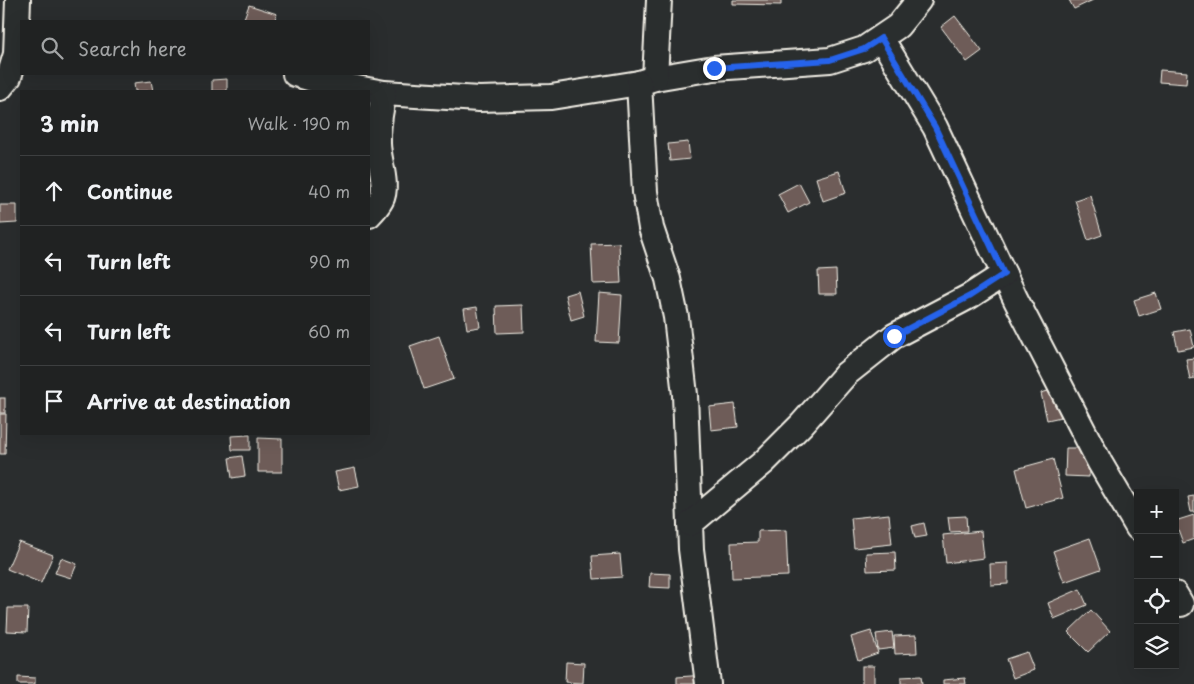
<!DOCTYPE html>
<meta charset="utf-8">
<style>
:root{--surface:#202222;--page:#2d2f2f;--text:#f1f3f6;--muted:#a2a4a5;--line:#3d3f40}
body{margin:0;font-family:"Playpen Sans",sans-serif;background:var(--page);color:var(--text)}
.controls{position:absolute;right:15px;bottom:15px;display:grid;overflow:hidden;border-radius:0px;box-shadow:0 5px 20px #0002}
.controls button{width:45px;height:45px;display:grid;place-items:center;padding:0;border:0;border-bottom:1px solid var(--line);background:var(--surface);color:var(--text);font:25px sans-serif}
.stop{position:absolute;width:15px;height:15px;margin:-11px;border:4px solid #2563eb;border-radius:50%;background:#fff}
.stop.end{background:#2563eb;border-color:#fff;box-shadow:0 1px 5px #0008}
.list{margin:0;padding:0;list-style:none}
h2{display:flex;justify-content:space-between;align-items:center;height:65px;margin:0;padding:0 20px;font-size:21px}
h2 small{font-size:16px;font-weight:400;color:var(--muted)}
.list li{display:grid;grid-template-columns:32px 1fr auto;gap:15px;align-items:center;box-sizing:border-box;height:70px;padding:0 20px;border-top:1px solid var(--line)}
.list b{display:block;font-size:19px;white-space:nowrap}
.list em{font-size:16px;font-style:normal;color:var(--muted)}
.icon{flex:none;width:28px;height:28px;fill:none;stroke:currentColor;stroke-width:2;stroke-linecap:round;stroke-linejoin:round}
.map{position:relative;flex:none;width:1194px;height:684px;overflow:hidden}
.search{position:absolute;background:var(--surface);box-shadow:0 5px 20px #0002;left:20px;top:20px;width:350px;height:55px;display:flex;align-items:center;gap:12px;box-sizing:border-box;padding:0 18px;border-radius:0px;color:var(--muted);font-size:19px}
.panel{position:absolute;background:var(--surface);box-shadow:0 5px 20px #0002;left:20px;top:90px;width:350px;height:345px;border-radius:0px}
.map>svg:first-child{display:block}
.building{fill:#6e5c58;stroke:#f4f1e8}
.lines{fill:none;stroke-linecap:round;stroke-linejoin:round}
.street-casing{stroke:#f4f1e8;stroke-width:28}
.street{stroke:#2a2d2e;stroke-width:24}
.route{stroke:#2563eb;stroke-width:6}
</style>
<div class="map">
<svg width="1194" height="684" viewBox="0 0 1194 684">
<rect width="100%" height="100%" fill="#2a2d2e"/>
<filter id="ink" filterUnits="userSpaceOnUse"><feTurbulence type="fractalNoise" baseFrequency=".02" numOctaves="2"/><feDisplacementMap in="SourceGraphic" scale="10" xChannelSelector="R" yChannelSelector="G"/><feConvolveMatrix kernelMatrix="1 2 1 2 8 2 1 2 1" color-interpolation-filters="sRGB"/></filter>
<g filter="url(#ink)">
<g class="building">
<polygon points="733,0 781,0 781,5 733,4"/>
<polygon points="1069,0 1093,0 1074,9"/>
<polygon points="249,5 277,14 274,21 243,21"/>
<polygon points="955,16 982,51 967,62 941,27"/>
<polygon points="1160,70 1187,72 1186,84 1159,82"/>
<polygon points="227,79 227,91 212,91 212,80"/>
<polygon points="151,81 153,91 135,91 134,83"/>
<polygon points="688,142 690,159 670,161 668,144"/>
<polygon points="839,171 846,193 823,201 816,178"/>
<polygon points="799,183 809,202 788,213 778,194"/>
<polygon points="1090,195 1102,235 1088,240 1075,200"/>
<polygon points="0,205 17,205 17,223 0,224"/>
<polygon points="619,243 621,283 593,284 591,244"/>
<polygon points="836,270 837,294 819,294 818,271"/>
<polygon points="578,291 584,316 571,320 565,295"/>
<polygon points="599,293 622,295 619,343 596,342"/>
<polygon points="1156,293 1161,309 1139,316 1134,300"/>
<polygon points="523,305 524,332 497,333 496,306"/>
<polygon points="477,307 480,327 467,329 464,309"/>
<polygon points="1190,329 1194,347 1178,350 1174,332"/>
<polygon points="439,336 454,379 424,389 410,346"/>
<polygon points="1194,358 1194,379 1190,380 1186,359"/>
<polygon points="1055,389 1061,417 1047,420 1041,393"/>
<rect x="0" y="398" width="5" height="15"/>
<polygon points="735,404 738,427 711,430 709,407"/>
<polygon points="0,414 6,414 5,454 0,454"/>
<polygon points="250,435 250,450 232,450 231,436"/>
<polygon points="258,438 282,439 282,472 258,472"/>
<polygon points="1066,448 1090,448 1089,477 1065,476"/>
<polygon points="242,456 245,476 232,478 229,458"/>
<polygon points="1053,459 1063,498 1026,508 1016,469"/>
<polygon points="355,468 359,486 339,490 335,472"/>
<polygon points="1194,496 1194,512 1191,512 1188,497"/>
<polygon points="889,514 892,544 854,548 851,518"/>
<polygon points="1194,515 1194,539 1183,543 1175,521"/>
<polygon points="966,516 967,531 950,532 948,517"/>
<polygon points="924,523 927,536 915,538 912,526"/>
<polygon points="786,530 788,576 732,578 731,543 758,542 758,531"/>
<polygon points="981,531 984,558 946,563 943,535"/>
<polygon points="1090,538 1101,569 1064,582 1053,551"/>
<polygon points="19,542 53,555 41,583 7,569"/>
<polygon points="895,552 896,570 867,571 866,553"/>
<polygon points="620,554 622,577 594,579 592,556"/>
<polygon points="61,558 77,564 71,578 55,573"/>
<polygon points="1008,563 1008,584 991,585 990,564"/>
<polygon points="650,573 670,574 670,588 649,587"/>
<polygon points="1080,589 1087,605 1054,619 1048,603"/>
<polygon points="8,608 28,608 27,632 7,631"/>
<polygon points="1091,610 1110,631 1088,652 1068,632"/>
<polygon points="871,631 878,653 858,660 851,637"/>
<polygon points="892,632 894,648 878,650 876,634"/>
<polygon points="916,635 917,653 895,654 894,636"/>
<polygon points="1027,652 1034,670 1013,678 1006,659"/>
<polygon points="566,662 584,663 583,683 565,682"/>
<rect x="862" y="666" width="12" height="18"/>
<polygon points="705,675 706,684 677,684 677,677"/>
<polygon points="921,676 922,684 901,684 901,677"/>
<polygon points="18,677 35,678 35,684 18,684"/>
<polygon points="965,678 966,684 943,684 943,680"/>
</g>
<g class="lines">
<defs>
<g id="street">
<polyline points="881,38 935,127 1016,300 1100,463 1138,528"/>
<polyline points="295,74 319,81 384,93 479,99 551,97 639,83 655,78 714,68 830,60 864,49 898,26 919,0"/>
<polyline points="655,78 659,0"/>
<polyline points="639,83 645,192 651,228 668,279 676,317 685,395 691,549 708,684"/>
<polyline points="0,88 9,77 16,54 18,0"/>
<path d="M369,215C373,211 378,206 381,200C389,186 378,159 378,143C377,126 381,110 384,93"/>
<polyline points="690,524 764,462 802,424 846,374 894,336 970,296 1004,274"/>
<polyline points="1175,594 1181,604"/>
</g>
</defs>
<use href="#street" class="street-casing"/>
<use href="#street" class="street"/>
</g>
</g>
<g class="lines" filter="url(#ink)">
<polyline class="route" points="714,68 830,60 864,49 881,38 935,127 1004,274 970,296 894,336"/>
</g>
</svg>
<div class="controls">
<button>+</button>
<button>−</button>
<button><svg class="icon" aria-label="locate" viewBox="0 0 24 24"><circle cx="12" cy="12" r="6"/><path d="M12 2v4M12 18v4M2 12h4M18 12h4"/></svg></button>
<button><svg class="icon" aria-label="layers" viewBox="0 0 24 24"><path d="M12 4l9 5-9 5-9-5zM3 14l9 5 9-5"/></svg></button>
</div>
<div class="stop" style="left:894px;top:336px"></div>
<div class="stop end" style="left:714px;top:68px"></div>
<div class="search"><svg class="icon" aria-label="search" viewBox="0 0 24 24"><circle cx="10" cy="10" r="6"/><path d="M15 15l6 6"/></svg>Search here</div>
<section class="panel">
<h2>3 min<small>Walk · 190 m</small></h2>
<ul class="list">
<li><svg class="icon" aria-label="ahead" viewBox="0 0 24 24"><path d="M12 20V5M6 11l6-6 6 6"/></svg><div><b>Continue</b></div><em>40 m</em></li>
<li><svg class="icon" aria-label="left" viewBox="0 0 24 24"><path d="M17 20v-9H6M10 6l-5 5 5 5"/></svg><div><b>Turn left</b></div><em>90 m</em></li>
<li><svg class="icon" aria-label="left" viewBox="0 0 24 24"><path d="M17 20v-9H6M10 6l-5 5 5 5"/></svg><div><b>Turn left</b></div><em>60 m</em></li>
<li><svg class="icon" aria-label="arrive" viewBox="0 0 24 24"><path d="M6 21V4h12l-3 4 3 4H6"/></svg><div><b>Arrive at destination</b></div></li>
</ul>
</section>
</div>
